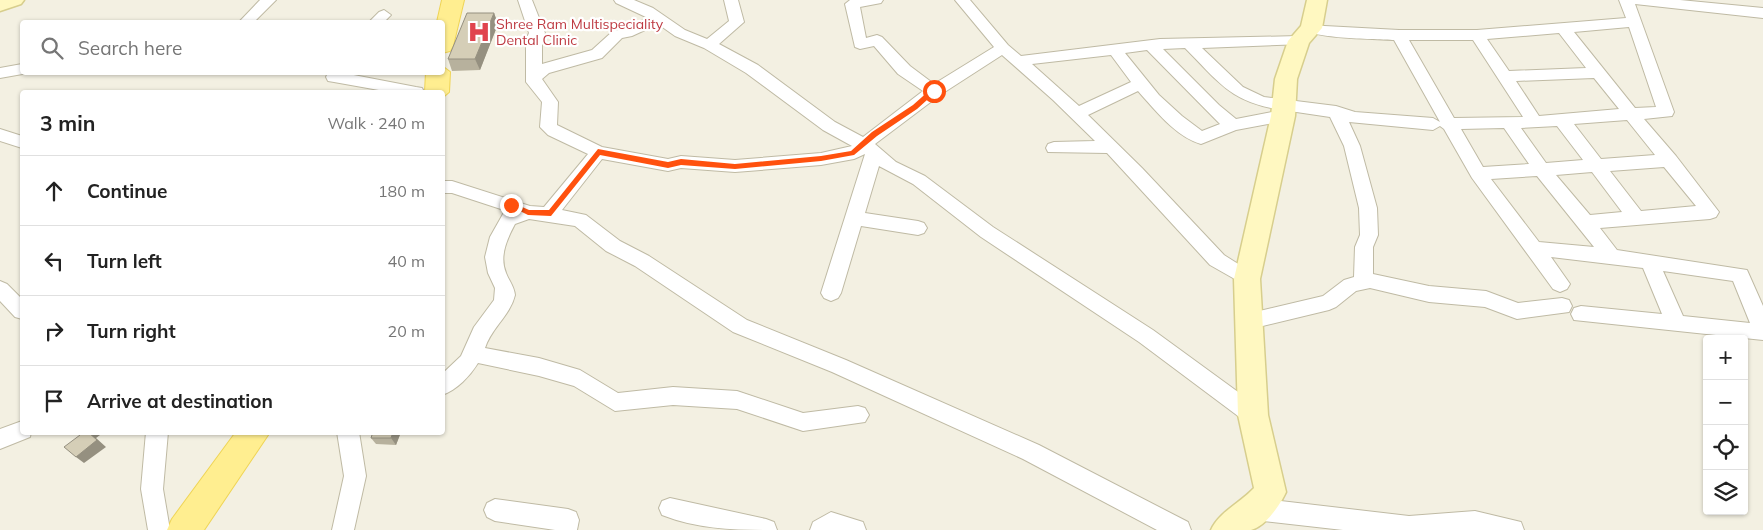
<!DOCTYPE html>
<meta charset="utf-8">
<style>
:root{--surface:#fff;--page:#f6f6f6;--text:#222;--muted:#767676;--line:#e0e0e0}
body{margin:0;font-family:Mulish,sans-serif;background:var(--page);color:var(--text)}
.controls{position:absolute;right:15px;bottom:15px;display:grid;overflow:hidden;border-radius:5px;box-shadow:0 1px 4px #0004}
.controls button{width:45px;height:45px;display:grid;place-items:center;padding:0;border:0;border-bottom:1px solid var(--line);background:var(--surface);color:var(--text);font:25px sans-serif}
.stop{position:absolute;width:15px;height:15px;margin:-11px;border:4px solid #ff510e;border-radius:50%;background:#fff}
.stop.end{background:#ff510e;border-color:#fff;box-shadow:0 1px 5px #0008}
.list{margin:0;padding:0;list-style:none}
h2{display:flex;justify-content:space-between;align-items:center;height:65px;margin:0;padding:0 20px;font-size:21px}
h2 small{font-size:16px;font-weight:400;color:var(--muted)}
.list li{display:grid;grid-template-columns:32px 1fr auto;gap:15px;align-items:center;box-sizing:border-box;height:70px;padding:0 20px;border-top:1px solid var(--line)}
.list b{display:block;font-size:19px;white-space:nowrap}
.list em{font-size:16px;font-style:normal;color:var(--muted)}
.icon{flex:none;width:28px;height:28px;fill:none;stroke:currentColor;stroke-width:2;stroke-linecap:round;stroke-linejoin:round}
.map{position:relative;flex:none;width:1763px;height:530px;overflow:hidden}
.search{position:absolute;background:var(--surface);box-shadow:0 1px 4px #0004;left:20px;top:20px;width:425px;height:55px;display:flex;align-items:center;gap:12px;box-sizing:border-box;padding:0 18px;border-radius:5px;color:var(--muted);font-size:19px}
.panel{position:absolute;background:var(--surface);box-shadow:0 1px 4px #0004;left:20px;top:90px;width:425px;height:345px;border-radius:5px}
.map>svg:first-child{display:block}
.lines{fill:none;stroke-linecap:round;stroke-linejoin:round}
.street-casing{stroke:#bfbaa4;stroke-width:2}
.secondary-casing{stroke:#d7ce8d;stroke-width:3}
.primary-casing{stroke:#efd455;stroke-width:2}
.street{fill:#fff;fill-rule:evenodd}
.secondary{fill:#fff8c1;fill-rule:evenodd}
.primary{fill:#ffee90;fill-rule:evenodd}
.wall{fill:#b7b19d}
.shaded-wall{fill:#959080}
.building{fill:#d5ceb7;stroke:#959080}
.route{fill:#ff510e}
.labels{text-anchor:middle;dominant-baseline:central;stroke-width:4.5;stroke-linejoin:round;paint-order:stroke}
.health-label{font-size:14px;fill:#be3a42;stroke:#fff;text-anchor:start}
</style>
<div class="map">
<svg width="1763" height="530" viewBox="0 0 1763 530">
<rect width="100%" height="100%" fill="#f3f0e2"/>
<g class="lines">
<defs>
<g id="street">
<polygon points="260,0 276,0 254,22 239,22"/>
<path d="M518,0H532L545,33L542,40V64L592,50L613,31L624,29L648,18L616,3L614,0H634L653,8L685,30L707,39L729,21L724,0H738L744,22L719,44L758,65L835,122L863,137L923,91L898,74L874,46L860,49L855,47L845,4L850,0H883L881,3L860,7L866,38L877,35L882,37L910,66L934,84L994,47L955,0H970L1008,45L1021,56L1160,39L1299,36L1307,41L1304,44L1202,48L1243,87L1264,97L1336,106L1355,112L1433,118L1440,122L1394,40C1378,39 1311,39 1303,28L1306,25L1399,30H1477L1626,18L1619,0H1680L1763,8V18L1635,4L1674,112L1672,116L1644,119L1676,156L1719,212L1716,217L1710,219L1600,228L1617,250L1747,270L1763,306V340L1574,320L1571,314L1574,308L1581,306L1662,314L1643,268L1551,257L1570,284L1567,289L1560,292L1553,289L1472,178L1444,129L1440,126L1433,130L1349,122L1360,146L1377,208L1378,235L1373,247V274L1429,286L1486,291L1518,303L1562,298L1569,300L1572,306L1569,312L1517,319L1485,307L1429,302L1370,288L1356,291L1336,307L1329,310L1250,329L1243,327L1240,321L1243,315L1323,296L1344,280L1354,277L1355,247L1360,235L1359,208L1344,146L1330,117L1283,110L1289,112L1291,116L1289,120L1236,130L1201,144C1176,137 1155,110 1138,91L1088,115L1142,168L1224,255L1254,274L1256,279L1254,284L1247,286L1210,265L1107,153L1048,152L1046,148L1048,144L1054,142L1095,141L1053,100L1002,55L940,95L875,144L896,162L925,176L993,227L1153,330L1260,408L1264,415L1260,422L1253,424L1246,422L1139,342L981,237L913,184L879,166L865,213L918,221L924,223L927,228L924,233L918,235L861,226L841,293L838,298L831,301L824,298L821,293L865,154L854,159L821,165L735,172L681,168L668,171L602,159L562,210L586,215L620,241L649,256L747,320L846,360L1039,445L1188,522L1191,530H1157L1023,459L832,372L733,332L635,266L606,251L575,226L529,219L515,224C507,239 499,256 506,273C509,281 514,286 515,295C510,316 491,328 485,348L539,358L580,370L618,393L673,387L737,391L803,413L858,406L865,408L869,415L865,422L803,431L737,409L673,405L615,411L574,386L539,376L478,363C470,376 457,390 442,395V374L461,356L474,327L494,300L495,288L488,273L485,257L490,237L503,214L510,212L452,193H442V181H452L530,206L544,207L588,154L548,135L540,127L542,102L526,82V40L529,33ZM658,24L675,36L704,48L746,73L823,130L852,146L821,153L735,160L681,156L668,159L602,147L557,125L558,102L542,79L549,73L602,58L622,38L632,36ZM1629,27L1656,107L1635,108L1574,32ZM1559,33L1586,68L1509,71L1487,39ZM1409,40H1473L1523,117L1454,118ZM1185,48C1220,83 1231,103 1283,110L1236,119L1219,105L1163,49ZM1147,50L1220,124L1202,131L1182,116L1159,95L1125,53ZM1111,55L1131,82L1079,106L1032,64ZM1594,78L1619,109L1539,116L1516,81ZM1627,120L1655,155L1601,159L1574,124ZM1557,126L1583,160L1546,163L1521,128ZM1504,128L1529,164L1483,167L1461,129ZM1664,167L1696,206L1641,211L1610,171ZM1592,172L1622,212L1590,215L1556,175ZM1537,176L1594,247L1539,242L1491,179ZM1663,271L1733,281L1750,323L1683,316Z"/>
<polygon points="384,10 391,15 384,22 369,22 379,12"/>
<polygon points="22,64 22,72 28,73 0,78 0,68"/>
<polygon points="338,72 416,87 422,88 424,92 390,92 334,82 328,81 326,77 328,73"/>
<polygon points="0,129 22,136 22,148 0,141"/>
<polygon points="0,281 7,284 22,299 22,319 15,317 0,301"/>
<polygon points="22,421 22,432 31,432 30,437 0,449 0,429"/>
<polygon points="146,432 168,432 163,489 170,530 148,530 141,489"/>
<polygon points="337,432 359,432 366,476 354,530 332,530 344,476"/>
<path d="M670,498L766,519L774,522L777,530C738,530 700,530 662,515L659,508L662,501Z"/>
<polygon points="1255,498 1409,516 1475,511 1521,522 1524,530 1343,530 1255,520 1247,516 1244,509 1247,502"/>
<polygon points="495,499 568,509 576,512 579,520 577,530 555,530 495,521 487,517 484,510 487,503"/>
<polygon points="831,512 863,522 866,530 810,530 813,522"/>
</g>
<g id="secondary">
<polygon points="0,0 24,0 21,4 0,11"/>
<path d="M1307,0H1327L1322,28L1309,43L1297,79L1295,116L1260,279L1268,415L1286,492C1280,505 1266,526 1251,530C1239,530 1223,530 1211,530C1219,512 1240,503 1254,488L1238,415L1234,279L1271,116L1275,79L1288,41L1301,26Z"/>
</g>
<g id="primary">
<polygon points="442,0 464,0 453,46 450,51 442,53 442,22 437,22"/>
<polygon points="442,66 450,72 449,92 442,98 442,92 425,92 426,72 442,72"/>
<polygon points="236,432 270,432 204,530 167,530 172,519"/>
</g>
</defs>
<use href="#street" class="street-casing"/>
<use href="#secondary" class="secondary-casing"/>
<use href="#primary" class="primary-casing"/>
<use href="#street" class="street"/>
<use href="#secondary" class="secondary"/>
<use href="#primary" class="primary"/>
</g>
<g class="wall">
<polygon points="494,13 498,24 480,70 452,71 448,59"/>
<polygon points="373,432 401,432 396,445 376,444 371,438"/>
</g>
<g class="shaded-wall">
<polygon points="494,13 498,24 480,70 475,59"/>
<polygon points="88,432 104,432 96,438 106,447 84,463 76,457"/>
<polygon points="393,432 401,432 396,445 391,438"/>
</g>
<g class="building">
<polygon points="467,13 494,13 475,59 448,59"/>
<polygon points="77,432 88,432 97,440 76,457 64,447 80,435"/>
<polygon points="373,432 393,432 391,438 371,438"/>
</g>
<polygon class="route" points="931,89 937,91 917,109 877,136 854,155 821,161 735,169 681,165 668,168 600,155 551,216 528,215 508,205 511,202 529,210 549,210 598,149 668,162 681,159 735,164 821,156 851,151 872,132 913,105"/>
<defs>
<symbol id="hospital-bare" viewBox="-9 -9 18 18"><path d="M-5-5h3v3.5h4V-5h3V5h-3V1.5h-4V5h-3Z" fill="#e0444e" stroke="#fff" stroke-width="2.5" paint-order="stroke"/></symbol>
</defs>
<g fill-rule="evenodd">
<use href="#hospital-bare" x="463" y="16" width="32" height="32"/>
</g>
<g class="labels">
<g class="health-label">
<text x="496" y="24">Shree Ram Multispeciality<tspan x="496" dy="16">Dental Clinic</tspan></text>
</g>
</g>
</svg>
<div class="controls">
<button>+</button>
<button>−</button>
<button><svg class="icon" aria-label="locate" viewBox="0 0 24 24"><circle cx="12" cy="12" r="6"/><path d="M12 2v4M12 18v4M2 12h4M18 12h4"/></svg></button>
<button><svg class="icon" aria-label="layers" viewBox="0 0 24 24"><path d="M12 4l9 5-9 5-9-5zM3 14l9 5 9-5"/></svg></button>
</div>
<div class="stop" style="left:934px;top:91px"></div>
<div class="stop end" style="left:511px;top:205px"></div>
<div class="search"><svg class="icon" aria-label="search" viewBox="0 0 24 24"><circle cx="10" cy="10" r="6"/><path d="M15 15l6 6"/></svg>Search here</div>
<section class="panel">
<h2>3 min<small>Walk · 240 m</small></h2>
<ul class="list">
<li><svg class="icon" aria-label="ahead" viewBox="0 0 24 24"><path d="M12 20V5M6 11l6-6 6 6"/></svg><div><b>Continue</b></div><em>180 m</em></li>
<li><svg class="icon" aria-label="left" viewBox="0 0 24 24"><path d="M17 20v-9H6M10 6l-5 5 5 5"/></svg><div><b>Turn left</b></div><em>40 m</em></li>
<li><svg class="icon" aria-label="right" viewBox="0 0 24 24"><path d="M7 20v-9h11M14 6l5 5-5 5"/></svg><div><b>Turn right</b></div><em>20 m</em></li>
<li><svg class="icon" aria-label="arrive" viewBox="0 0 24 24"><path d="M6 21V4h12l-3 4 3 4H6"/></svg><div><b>Arrive at destination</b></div></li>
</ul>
</section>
</div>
